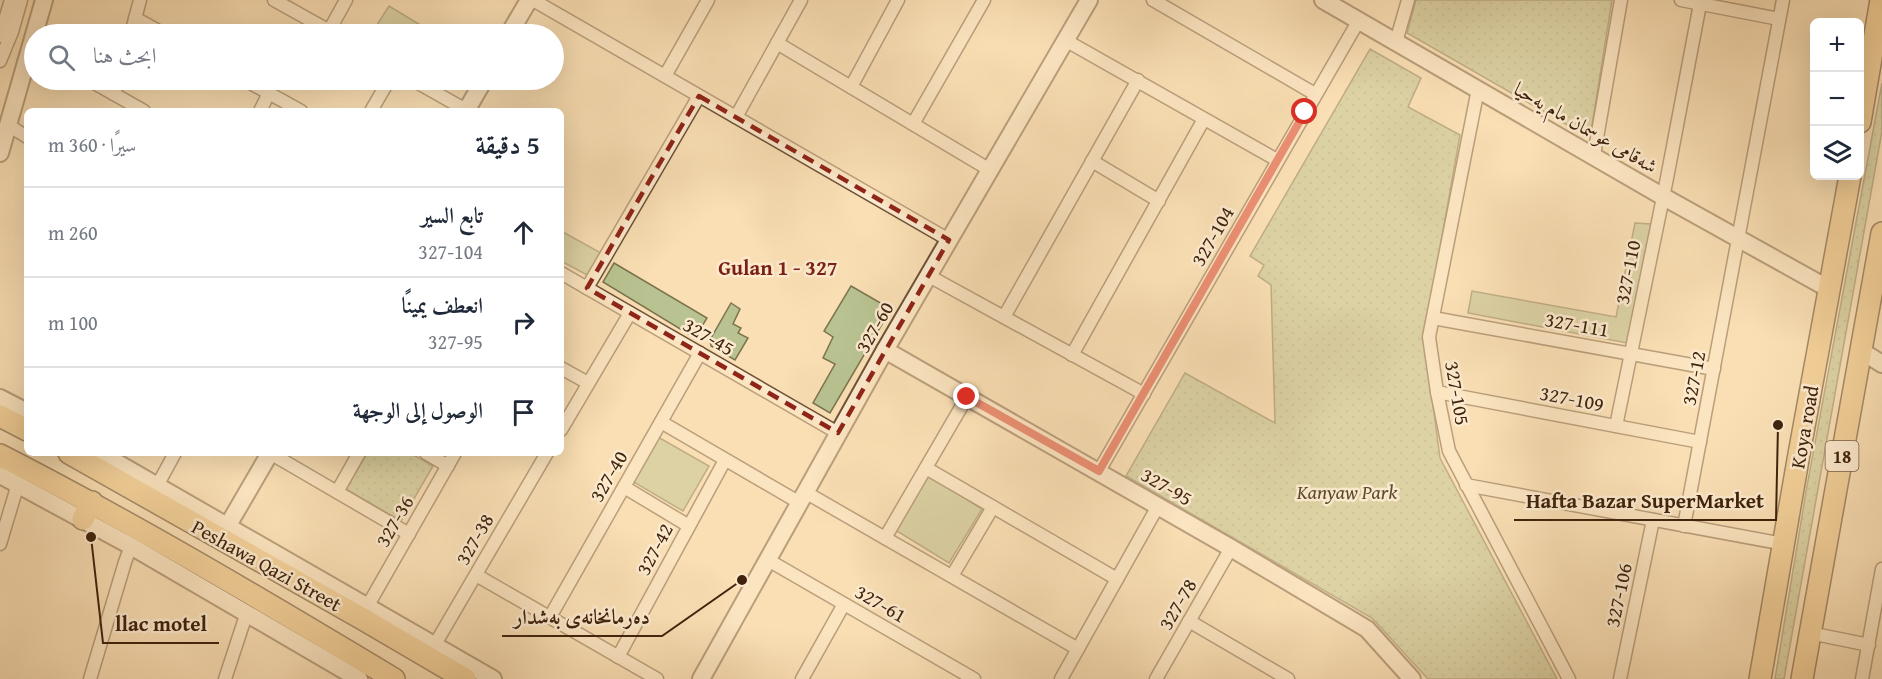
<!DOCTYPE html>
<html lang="ar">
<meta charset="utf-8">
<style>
:root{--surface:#fff;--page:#f2f2f3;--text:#1f2937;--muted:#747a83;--line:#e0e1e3}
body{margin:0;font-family:"Gentium Book Plus",Amiri,serif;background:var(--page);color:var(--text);direction:rtl}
.controls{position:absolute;right:18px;top:18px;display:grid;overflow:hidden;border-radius:9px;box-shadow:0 6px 24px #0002}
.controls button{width:54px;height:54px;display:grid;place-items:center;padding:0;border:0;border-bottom:2px solid var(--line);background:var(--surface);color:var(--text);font:30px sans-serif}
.stop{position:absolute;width:18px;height:18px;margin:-14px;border:4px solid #d93025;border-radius:50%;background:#fff}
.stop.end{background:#d93025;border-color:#fff;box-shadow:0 2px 6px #0008}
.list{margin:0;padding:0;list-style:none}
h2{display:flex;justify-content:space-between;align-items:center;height:78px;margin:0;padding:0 24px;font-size:26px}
h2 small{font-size:20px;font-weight:400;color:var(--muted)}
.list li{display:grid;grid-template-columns:39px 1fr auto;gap:18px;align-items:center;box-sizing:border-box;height:90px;padding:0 24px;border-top:2px solid var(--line)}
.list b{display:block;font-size:22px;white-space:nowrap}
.list p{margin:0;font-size:20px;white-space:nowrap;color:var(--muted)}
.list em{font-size:20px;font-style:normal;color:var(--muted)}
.icon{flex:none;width:33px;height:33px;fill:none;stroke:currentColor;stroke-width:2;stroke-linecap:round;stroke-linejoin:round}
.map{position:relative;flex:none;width:1882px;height:679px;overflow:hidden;direction:ltr}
.search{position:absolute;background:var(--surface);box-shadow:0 6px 24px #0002;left:24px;top:24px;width:540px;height:66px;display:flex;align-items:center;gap:15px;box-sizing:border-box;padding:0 21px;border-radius:33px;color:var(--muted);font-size:22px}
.panel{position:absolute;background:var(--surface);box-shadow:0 6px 24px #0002;left:24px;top:108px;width:540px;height:348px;border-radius:9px;direction:rtl}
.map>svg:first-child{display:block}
.grass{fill:url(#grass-dots);stroke:#7c734f;stroke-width:1.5}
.garden{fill:#b8c391;stroke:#7c734f;stroke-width:1.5}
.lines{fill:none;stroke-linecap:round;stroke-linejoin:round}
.minor-casing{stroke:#6e5237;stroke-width:15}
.tertiary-casing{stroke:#6e5237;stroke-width:20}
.trunk-casing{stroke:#3f230d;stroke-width:24}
.minor{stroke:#fceace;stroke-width:12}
.tertiary{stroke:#fceace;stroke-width:16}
.trunk{stroke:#edc07a;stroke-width:21}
.route{stroke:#d93025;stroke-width:8}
.marked{fill:none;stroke:#8f2418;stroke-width:4.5;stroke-dasharray:12 8;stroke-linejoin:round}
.labels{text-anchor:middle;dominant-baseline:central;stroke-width:5;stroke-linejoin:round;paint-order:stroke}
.shield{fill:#fceace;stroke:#785f47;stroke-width:1.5}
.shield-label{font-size:18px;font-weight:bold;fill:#3f230d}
.street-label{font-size:20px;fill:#3f230d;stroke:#fceace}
.park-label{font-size:20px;font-style:italic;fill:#5d4b2e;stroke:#fceace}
.neighbourhood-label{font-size:21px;font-weight:bold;fill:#7a1f14;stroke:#fceace}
.leader{fill:none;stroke:#3f230d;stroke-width:2}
.callout-dot{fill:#3f230d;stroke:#fceace;stroke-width:2}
.callout-label{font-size:21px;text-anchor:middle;font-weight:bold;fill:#3f230d;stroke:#fceace;stroke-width:5;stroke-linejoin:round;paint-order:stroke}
</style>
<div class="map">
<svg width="1882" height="679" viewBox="0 0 1882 679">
<defs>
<pattern id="grass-dots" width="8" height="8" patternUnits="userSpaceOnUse" patternTransform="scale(1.5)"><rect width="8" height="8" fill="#b8c391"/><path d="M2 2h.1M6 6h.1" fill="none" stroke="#9fa77c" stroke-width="1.8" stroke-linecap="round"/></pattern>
</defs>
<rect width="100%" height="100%" fill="#fadfb4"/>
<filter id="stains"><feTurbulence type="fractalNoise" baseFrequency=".00333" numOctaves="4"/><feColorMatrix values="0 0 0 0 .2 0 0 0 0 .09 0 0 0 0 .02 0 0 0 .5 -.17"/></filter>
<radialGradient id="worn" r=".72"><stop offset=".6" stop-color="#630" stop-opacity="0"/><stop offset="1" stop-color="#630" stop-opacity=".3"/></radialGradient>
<g class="grass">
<polygon points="1416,0 1612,0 1590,138 1407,33"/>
<polygon points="1370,49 1421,78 1408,107 1460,135 1424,338 1440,458 1557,679 1428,679 1372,618 1126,476 1185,373 1275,423 1271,285 1258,276 1264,265 1250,256"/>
<polygon points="1882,83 1882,131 1784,679 1775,679 1807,486"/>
<polygon points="367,453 410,453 433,466 401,521 346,489"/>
</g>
<g class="garden">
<polygon points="389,6 432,32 431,34 379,34 373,31"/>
<polygon points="1635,223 1651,224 1627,343 1468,313 1472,291 1616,317"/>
<polygon points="561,231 601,253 589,276 561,261"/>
<polygon points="614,263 707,318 695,338 603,282"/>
<polygon points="851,286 891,309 830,413 813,403 835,364 823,358 833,337 824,331"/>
<polygon points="731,303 740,309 733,324 741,328 738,333 748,338 735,360 711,346 710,340"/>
<polygon points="658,437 709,466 683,511 632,481"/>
<polygon points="926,473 982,509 949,563 892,528"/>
</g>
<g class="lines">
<defs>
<g id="minor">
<polyline points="274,0 335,34"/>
<polyline points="533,0 949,240"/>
<polyline points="1153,0 1315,94"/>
<polyline points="1681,0 1779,19"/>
<polyline points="135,18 164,34"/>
<polyline points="329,31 346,0"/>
<polyline points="131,34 140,0"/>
<polyline points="0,36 11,0"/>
<polyline points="1065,40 1277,160"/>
<polyline points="1396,42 1408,0"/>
<polyline points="777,43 990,170"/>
<polyline points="0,61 12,32 21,0"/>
<polyline points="665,76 708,0"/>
<polyline points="89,80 144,111"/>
<polyline points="245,80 301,111"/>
<polyline points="413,80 466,110"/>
<polyline points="851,87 898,0"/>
<polyline points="1478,89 1429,337 1437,392 1449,451 1569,679"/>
<polyline points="114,94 118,80"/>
<polyline points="260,111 269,93"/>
<polyline points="371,111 389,80"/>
<polyline points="736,117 801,0"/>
<polyline points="913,124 984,0"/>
<polyline points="8,125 27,137"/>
<polyline points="1594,155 1621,0"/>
<polyline points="1092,161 1159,201"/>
<polyline points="561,273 838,433"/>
<polyline points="929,276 1144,394"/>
<polyline points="587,288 699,96"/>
<polyline points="1004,317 1138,80"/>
<polyline points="1433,318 1714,369"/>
<polyline points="1072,355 1204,119"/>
<polyline points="561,368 588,383"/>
<polyline points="1437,392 1700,442"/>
<polyline points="661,422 800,503"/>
<polyline points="1616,426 1667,178 1700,4"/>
<polyline points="561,430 630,313"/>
<polyline points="270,453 409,534"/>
<polyline points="426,453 448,466"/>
<polyline points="926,468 1117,579"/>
<polyline points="1099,471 1359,20"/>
<polyline points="1466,485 1784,544"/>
<polyline points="157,486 175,453"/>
<polyline points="624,487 689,526"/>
<polyline points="337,492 359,453"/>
<polyline points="805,492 1078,649"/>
<polyline points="1684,526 1783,0"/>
<polyline points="885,538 967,397"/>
<polyline points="0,544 18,484"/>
<polyline points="768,560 974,679"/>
<polyline points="476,575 657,679"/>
<polyline points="952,576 993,507"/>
<polyline points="367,607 455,453"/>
<polyline points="550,617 700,353"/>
<polyline points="1189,621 1288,679"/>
<polyline points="1810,633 1869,645"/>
<polyline points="434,646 547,453"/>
<polyline points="618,657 725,460"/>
<polyline points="90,679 125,562 131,546"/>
<polyline points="225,679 247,612"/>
<polyline points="802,679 844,604"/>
<polyline points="1061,679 1158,506"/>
<polyline points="1156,679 1231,548"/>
<polyline points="1620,679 1653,520"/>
<polyline points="1862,679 1882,569"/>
</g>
<g id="tertiary">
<polyline points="1323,0 1662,196 1829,289"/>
<polyline points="509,34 529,0"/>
<polyline points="466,111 484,80"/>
<polyline points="0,153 44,0"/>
<polyline points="885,350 1231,548 1367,629 1412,679"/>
<polyline points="1860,350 1882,364"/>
<polyline points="0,398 27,412"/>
<polyline points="100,453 493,679"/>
<polyline points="0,475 131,546 359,679"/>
<polyline points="227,527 270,453"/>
<polyline points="701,679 885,350 1089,0"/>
</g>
<g id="trunk">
<polyline points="1860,122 1881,0"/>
<polyline points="0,416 27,430"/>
<polyline points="69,453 361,618 465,679"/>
<path d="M0,455C135,524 264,601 394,679"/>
<polyline points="83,519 92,502"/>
<polyline points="1760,679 1799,454 1850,176"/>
<polyline points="1802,679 1882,233"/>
</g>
</defs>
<use href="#minor" class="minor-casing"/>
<use href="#tertiary" class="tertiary-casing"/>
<use href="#trunk" class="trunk-casing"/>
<use href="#minor" class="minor"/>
<use href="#tertiary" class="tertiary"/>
<use href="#trunk" class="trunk"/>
</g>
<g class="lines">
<polyline class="route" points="967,397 1099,471 1305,112"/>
</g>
<path d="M0 0H1882V679H0ZM699,96L949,240L838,433L587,288Z" fill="#fadfb4" fill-opacity=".55" fill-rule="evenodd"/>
<path class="marked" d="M699,96L949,240L838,433L587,288Z"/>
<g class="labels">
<rect class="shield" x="1825.5" y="441" width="33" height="30" rx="4.5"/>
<g class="shield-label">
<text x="1842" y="456">18</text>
</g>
<g class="street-label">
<text transform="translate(1586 127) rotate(30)">شەقامی عوسمان مام یەحیا</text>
<text transform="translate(1212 236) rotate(-60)">327-104</text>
<text transform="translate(1627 272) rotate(-79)">327-110</text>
<text transform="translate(1577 324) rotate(10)">327-111</text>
<text transform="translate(874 327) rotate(-60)">327-60</text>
<text transform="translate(709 336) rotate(30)">327-45</text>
<text transform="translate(1693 378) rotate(-79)">327-12</text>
<text transform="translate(1458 393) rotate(80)">327-105</text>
<text transform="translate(1572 398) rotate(11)">327-109</text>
<text transform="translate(1804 427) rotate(-80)">Koya road</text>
<text transform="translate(608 476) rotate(-60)">327-40</text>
<text transform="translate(1167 486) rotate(30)">327-95</text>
<text transform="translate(394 521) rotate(-60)">327-36</text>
<text transform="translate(474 539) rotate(-60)">327-38</text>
<text transform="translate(654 549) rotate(-62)">327-42</text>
<text transform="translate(267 565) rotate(29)">Peshawa Qazi Street</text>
<text transform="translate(1618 595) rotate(-78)">327-106</text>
<text transform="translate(881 603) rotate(30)">327-61</text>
<text transform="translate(1177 604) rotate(-60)">327-78</text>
</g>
<g class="park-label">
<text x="1347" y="491">Kanyaw Park</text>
</g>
<g class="neighbourhood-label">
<text x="778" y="267">Gulan 1 - 327</text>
</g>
</g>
<path class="leader" d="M1778 425L1776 520H1514M742 580L662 636H502M91 537L103 643H219"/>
<g class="callout-dot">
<circle cx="1778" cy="425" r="6"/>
<circle cx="742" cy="580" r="6"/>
<circle cx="91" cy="537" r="6"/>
</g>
<g class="callout-label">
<text x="1645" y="508">Hafta Bazar SuperMarket</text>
<text x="582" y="624">دەرمانخانەی بەشدار</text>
<text x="161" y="631">llac motel</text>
</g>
<rect width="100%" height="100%" filter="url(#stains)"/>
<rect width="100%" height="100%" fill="url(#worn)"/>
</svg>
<div class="controls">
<button>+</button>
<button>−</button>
<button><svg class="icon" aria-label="layers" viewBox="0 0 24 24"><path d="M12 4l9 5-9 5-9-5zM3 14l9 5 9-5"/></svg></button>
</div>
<div class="stop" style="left:1305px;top:112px"></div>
<div class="stop end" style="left:967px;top:397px"></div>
<div class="search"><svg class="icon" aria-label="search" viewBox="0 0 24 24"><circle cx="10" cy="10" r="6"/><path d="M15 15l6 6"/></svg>ابحث هنا</div>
<section class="panel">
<h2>5 دقيقة<small>سيرًا · 360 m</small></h2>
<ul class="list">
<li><svg class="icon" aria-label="ahead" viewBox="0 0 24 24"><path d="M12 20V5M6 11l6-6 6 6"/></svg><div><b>تابع السير</b><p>327-104</p></div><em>260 m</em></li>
<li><svg class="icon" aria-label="right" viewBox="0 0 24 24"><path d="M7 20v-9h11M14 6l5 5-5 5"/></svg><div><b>انعطف يمينًا</b><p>327-95</p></div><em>100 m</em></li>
<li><svg class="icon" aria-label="arrive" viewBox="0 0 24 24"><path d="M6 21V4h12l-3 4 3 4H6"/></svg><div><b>الوصول إلى الوجهة</b></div></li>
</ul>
</section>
</div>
